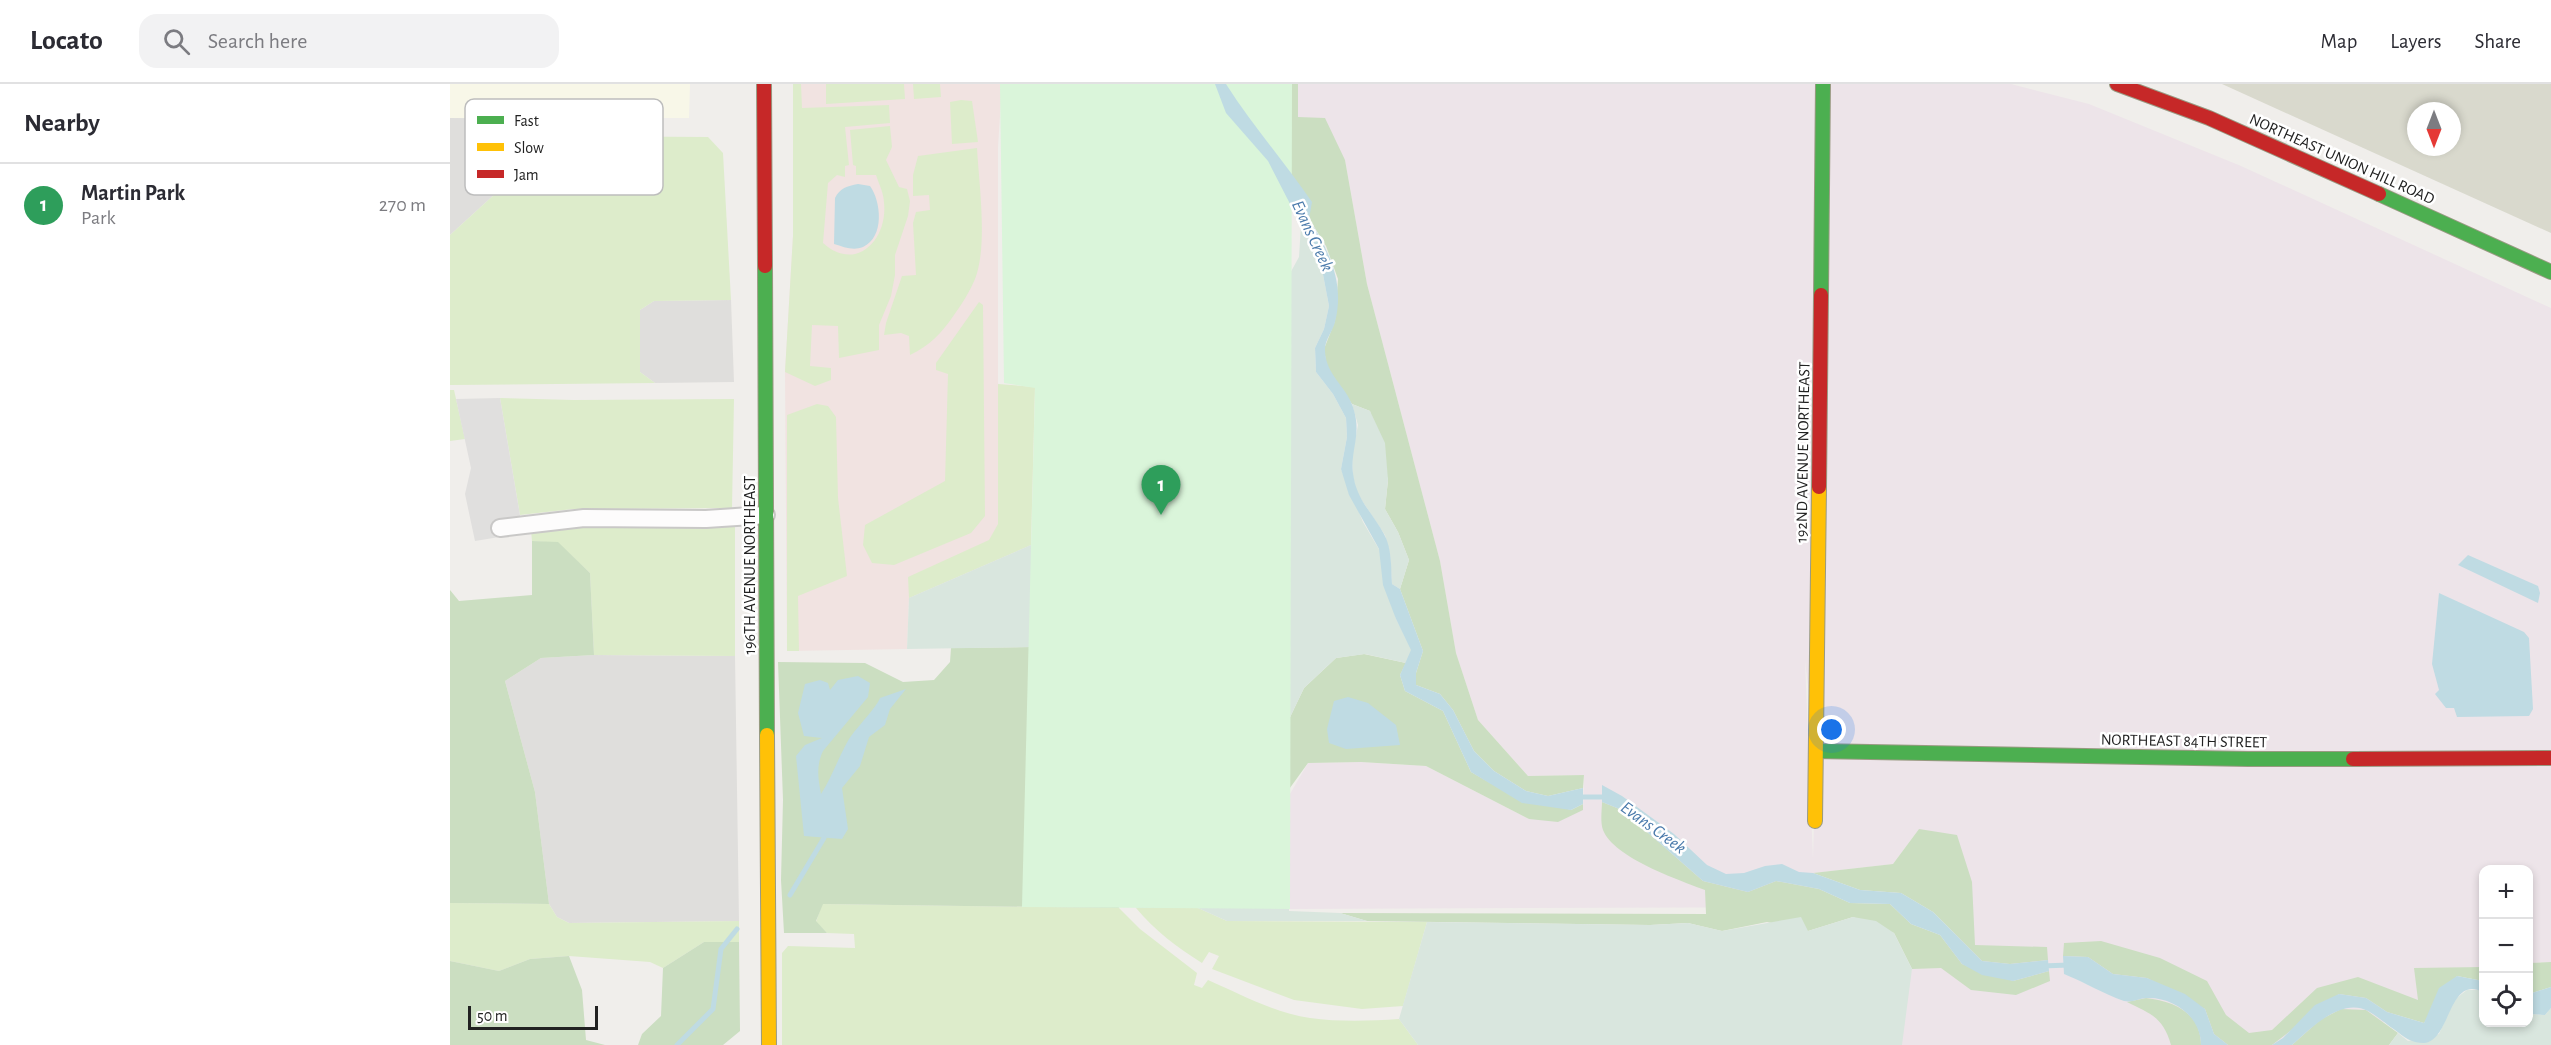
<!DOCTYPE html>
<meta charset="utf-8">
<style>
:root{--surface:#fff;--page:#f2f2f3;--text:#2b2b33;--muted:#7c7c81;--line:#e1e1e2;--accent:#d93025}
body{margin:0;font-family:"Alegreya Sans",sans-serif;background:var(--page);color:var(--text)}
.controls{position:absolute;right:18px;bottom:18px;display:grid;overflow:hidden;border-radius:12px;box-shadow:0 3px 9px #0003}
.controls button{width:54px;height:54px;display:grid;place-items:center;padding:0;border:0;border-bottom:2px solid var(--line);background:var(--surface);color:var(--text);font:30px sans-serif}
.compass{position:absolute;left:1957px;top:18px;width:54px;height:54px;border-radius:50%;background:var(--surface);box-shadow:0 3px 9px #0003;rotate:180deg}
.scale{position:absolute;left:18px;bottom:15px;width:130px;box-sizing:border-box;padding-left:6px;border:3px solid #222;border-top:0;font-size:16px;line-height:21px;white-space:nowrap;color:#222;-webkit-text-stroke:4px #fff;paint-order:stroke}
.you{position:absolute;left:1382px;top:646px;width:21px;height:21px;margin:-15px;border:4px solid #fff;border-radius:50%;background:#1a73e8;box-shadow:0 0 0 9px #1a73e833}
.badge{display:grid;place-items:center;width:39px;height:39px;border-radius:50%;background:var(--accent);color:#fff;font-size:20px;font-weight:700}
.pin{position:absolute;translate:-50% -50px;filter:drop-shadow(0 2px 3px #0008)}
.pin::after{content:'';position:absolute;top:32px;width:21px;height:18px;background:inherit;clip-path:polygon(0 0,100% 0,50% 100%)}
.list{margin:0;padding:0;list-style:none}
h2{display:flex;justify-content:space-between;align-items:center;height:78px;margin:0;padding:0 24px;font-size:26px}
h2 small{font-size:20px;font-weight:400;color:var(--muted)}
.list li{display:grid;grid-template-columns:39px 1fr auto;gap:18px;align-items:center;box-sizing:border-box;height:84px;padding:0 24px;border-top:2px solid var(--line)}
.list b{display:block;font-size:22px;white-space:nowrap}
.list p{margin:0;font-size:20px;white-space:nowrap;color:var(--muted)}
.list em{font-size:20px;font-style:normal;color:var(--muted)}
.icon{flex:none;width:33px;height:33px;fill:none;stroke:currentColor;stroke-width:2;stroke-linecap:round;stroke-linejoin:round}
.map{position:relative;flex:none;width:2101px;height:961px;overflow:hidden}
header{display:flex;align-items:center;gap:36px;box-sizing:border-box;height:84px;padding:0 30px;background:var(--surface);border-bottom:2px solid var(--line)}
header strong{font-size:28px}
nav{display:flex;gap:33px;margin-inline-start:auto;font-size:21px}
.search{width:420px;height:54px;background:var(--page);display:flex;align-items:center;gap:15px;box-sizing:border-box;padding:0 21px;border-radius:18px;color:var(--muted);font-size:22px}
main{display:flex}
aside{flex:1;background:var(--surface)}
.map>svg:first-child{display:block}
.residential{fill:#dfdedc}
.commercial{fill:#f1e3e1}
.industrial{fill:#ede4e9;fill-rule:evenodd}
.education{fill:#f8f7e8}
.construction{fill:#d9d9cd;fill-rule:evenodd}
.grass{fill:#ddeccb}
.forest{fill:#cbdec1}
.wetland{fill:#d9e6de}
.park{fill:#daf5da}
.parking{fill:#e0dfde}
.water{fill:#bfdbe3}
.lines{fill:none;stroke-linecap:round;stroke-linejoin:round}
.stream{stroke:#bfdbe3;stroke-width:5}
.street-casing{stroke:#c9c8c7;stroke-width:20}
.fast-casing{stroke:#999a82;stroke-width:16}
.slow-casing{stroke:#999a82;stroke-width:16}
.jam-casing{stroke:#999a82;stroke-width:16}
.street{stroke:#fdfcfc;stroke-width:16}
.fast{stroke:#4caf50;stroke-width:14}
.slow{stroke:#ffc107;stroke-width:14}
.jam{stroke:#c62828;stroke-width:14}
.labels{text-anchor:middle;dominant-baseline:central;stroke-width:5;stroke-linejoin:round;paint-order:stroke}
.street-label{font-size:16px;fill:#222;stroke:#fff}
.water-label{font-size:18px;font-style:italic;fill:#4a7aab;stroke:#fff}
.key{fill:#fff;stroke:#bdbdbd;stroke-width:1.5}
.key-label{font-size:16px;fill:#222}
</style>
<header>
<strong>Locato</strong>
<div class="search"><svg class="icon" aria-label="search" viewBox="0 0 24 24"><circle cx="10" cy="10" r="6"/><path d="M15 15l6 6"/></svg>Search here</div>
<nav><a>Map</a><a>Layers</a><a>Share</a></nav>
</header>
<main>
<aside>
<h2>Nearby<small></small></h2>
<ul class="list">
<li><span class="badge" style="background:#2e9e5b">1</span><div><b>Martin Park</b><p>Park</p></div><em>270 m</em></li>
</ul>
</aside>
<div class="map">
<svg width="2101" height="961" viewBox="0 0 2101 961">
<rect width="100%" height="100%" fill="#f0eeeb"/>
<g class="residential">
<polygon points="0,34 103,35 102,58 0,151"/>
<polygon points="281,216 284,298 205,299 190,288 190,226 204,217"/>
<polygon points="144,571 285,572 289,837 119,839 107,833 99,820 85,708 55,597 91,574"/>
</g>
<polygon class="commercial" points="343,0 552,0 548,63 548,299 581,461 459,514 457,565 337,567 335,288 343,152"/>
<path class="industrial" d="M848,0H1561L1639,20L1791,82L2101,224V878L2079,879L2078,786H2034L2033,883L2022,884L1895,961H1442L1462,885L1515,841L1469,745L1443,780L1364,789L1365,823L840,825V710L858,679L911,678L976,682L1079,735L1133,726L1134,691L1078,692L1028,636L1006,569L990,477L917,200L895,76L848,33ZM1355,577L1366,667L1363,775Z"/>
<polygon class="education" points="0,0 240,0 239,34 0,34"/>
<path class="construction" d="M1772,0H2101V149ZM1966,27H2002V63H1966Z"/>
<g class="grass">
<path d="M343,0H351L352,24L439,21L440,39L395,43L399,81L395,82V93L387,91L378,99L373,159C406,189 438,155 434,119C434,110 429,100 426,91H406V82L403,81L400,46L440,42L442,63L436,76L449,103L457,105L460,117L458,132L445,171V191L441,212L429,241V266L389,274L388,242L362,241L360,282L381,284V296L365,302L335,288L343,152Z"/>
<polygon points="376,0 454,0 455,15 376,20"/>
<polygon points="463,0 490,0 491,13 464,15"/>
<polygon points="511,16 522,17 528,58 502,60 500,18"/>
<polygon points="102,52 258,53 273,69 281,216 204,217 190,226 190,288 205,299 0,301 0,151 102,58"/>
<path d="M527,64C529,100 538,162 525,195C520,207 512,220 504,231C492,249 479,262 460,271L459,252L451,249L434,251L436,239L452,192L466,191L463,139L466,128L480,126L479,111L463,112V91L468,72Z"/>
<polygon points="529,218 533,221 535,432 521,449 444,481 422,479 413,461 415,441 495,397 498,290 486,286 486,279"/>
<polygon points="548,300 585,303 581,461 459,514 458,493 539,456 548,440"/>
<polygon points="0,306 4,306 15,355 0,357"/>
<polygon points="50,314 124,316 284,315 282,424 123,425 70,431"/>
<polygon points="367,320 378,322 386,333 388,414 397,492 348,512 349,567 337,567 337,331"/>
<polygon points="285,439 285,572 144,571 140,489 108,459 82,457 81,446 140,440"/>
<polygon points="0,819 99,820 107,833 119,839 289,837 289,858 254,858 213,884 200,878 119,872 80,875 49,887 0,877"/>
<path d="M372,820L669,824L690,845L747,889L744,901L752,904L758,896C790,910 825,929 860,934C889,938 920,937 949,935L968,961H332V869L338,862L405,864L404,850L377,849L366,838Z"/>
<path d="M686,824H748L777,837L977,838L953,922L912,925L844,916L762,885L769,872L759,868L752,879C727,863 705,847 686,824Z"/>
</g>
<g class="forest">
<polygon points="776,0 848,0 848,33 875,34 895,76 917,200 990,477 1006,569 1028,636 1078,692 1134,691 1133,704 1098,712 1076,707 1044,687 1024,667 1003,626 990,610 966,601 966,589 973,567 950,505 959,476 948,448 935,425 938,396 920,327 902,320 877,284 874,265 885,237 888,195 876,162"/>
<polygon points="82,457 108,458 140,489 144,571 91,574 55,597 85,708 99,820 0,819 0,506 9,517 82,511"/>
<polygon points="582,563 669,824 373,820 366,837 377,849 334,849 331,796 333,716 328,578 415,579 453,598 484,596 500,578 501,564"/>
<polygon points="914,570 956,579 950,591 955,607 993,627 1021,688 1042,700 1121,726 1133,720 1133,726 1108,738 1079,735 976,682 911,678 858,679 837,708 832,650 854,604 886,574"/>
<path d="M1152,718L1172,726L1253,797L1298,808L1326,797L1369,805L1400,819L1440,820L1461,840L1490,851L1512,880L1563,897L1599,887L1600,897L1566,911L1521,906L1491,884L1462,885L1444,849L1403,833L1358,847L1317,838L1272,847L1238,839L1200,841L917,837L890,829L1256,830L1255,806C1229,796 1164,774 1153,746C1150,738 1152,725 1152,718Z"/>
<polygon points="1469,745 1507,751 1522,798 1525,861 1597,863 1598,876 1560,880 1532,877 1483,828 1451,809 1410,806 1363,789 1443,780"/>
<polygon points="1651,857 1710,874 1757,897 1776,931 1799,949 1822,946 1867,904 1908,893 1968,916 1964,884 2033,883 2033,897 2007,892 1974,939 1937,928 1916,914 1889,910 1822,961 1778,961 1764,950 1755,925 1697,894 1663,890 1638,873 1613,872 1614,859"/>
<polygon points="254,858 289,858 290,947 273,961 188,961 192,950 211,932 213,884"/>
<polygon points="119,872 132,906 136,956 155,961 0,961 0,877 49,887 80,875"/>
<polygon points="2101,878 2101,903 2079,910 2079,879"/>
<path d="M1696,914C1724,917 1751,929 1751,961H1721C1713,933 1701,930 1677,918Z"/>
<polygon points="1891,925 1916,926 1948,949 1939,961 1842,961 1870,936"/>
</g>
<g class="wetland">
<polygon points="851,141 871,180 879,222 874,245 865,264 866,288 883,310 896,334 897,353 891,385 913,438 930,467 946,535 962,566 956,579 915,570 886,574 854,604 832,650 837,708 839,827 890,829 917,837 777,837 748,824 686,824 828,211 849,173"/>
<polygon points="902,320 920,327 935,359 938,396 935,425 948,448 959,476 950,505 942,500 940,470 935,451 907,409 903,393 902,373 908,341"/>
<polygon points="581,461 582,563 457,565 459,514"/>
<polygon points="1351,833 1358,847 1403,833 1426,837 1444,849 1462,885 1452,961 968,961 949,935 977,838 1200,841 1238,839 1272,847"/>
<polygon points="2017,906 2029,906 2033,908 2034,938 2078,938 2079,930 2095,931 2101,924 2101,961 1939,961 1948,949 1958,957 1989,950 2004,916"/>
</g>
<polygon class="park" points="550,0 842,0 840,825 572,823 585,304 554,299"/>
<polygon class="parking" points="50,314 73,449 25,457 15,410 21,384 6,315"/>
<g class="water">
<path d="M765,0H776C802,41 834,77 862,118L859,135C879,167 895,199 885,238C883,247 874,257 875,267C876,291 896,302 903,323C913,353 898,368 904,395C908,417 924,431 934,450C942,464 941,484 942,500L950,505L973,567L966,589V601L990,610L1003,626L1024,667L1044,687L1076,707L1098,712L1133,704V720L1121,726L1072,719L1021,688L993,627L955,607L950,591L961,566L946,535L933,501L929,465L899,411L891,385L897,353L896,334L883,310L866,288L865,264L874,245L879,222L871,180L818,77L776,29Z"/>
<path d="M408,100L420,102C431,117 435,153 413,163C403,167 394,163 384,160L385,114C390,104 397,102 408,100Z"/>
<polygon points="2018,471 2088,502 2090,509 2088,519 2008,481"/>
<polygon points="1989,509 2074,548 2079,554 2083,625 2079,632 2007,633 2004,624 1996,624 1985,610 1989,606 1982,580"/>
<path d="M408,592L420,599L418,613L373,667C366,682 368,694 371,710C382,693 389,672 399,655C407,643 426,624 430,614L456,605L440,625L435,641L419,653L410,682L392,704L398,745L392,755L354,752L346,672L355,661L372,654L354,652L348,629L355,600L370,596L378,599L380,606L388,596Z"/>
<polygon points="898,613 918,619 946,641 950,661 896,665 879,659 877,645 884,617"/>
<polygon points="1152,701 1172,712 1224,750 1257,781 1276,790 1294,789 1315,782 1332,780 1349,788 1363,789 1410,806 1451,809 1483,828 1532,877 1560,880 1598,876 1599,887 1563,897 1532,891 1512,880 1490,851 1461,840 1440,820 1400,819 1369,805 1326,797 1298,808 1253,797 1172,726 1152,718"/>
<path d="M1613,872L1638,873L1663,890L1697,894L1735,910L1755,925L1764,950L1778,961H1751C1751,933 1724,913 1697,914C1690,914 1682,919 1674,917C1654,910 1634,898 1614,890Z"/>
<path d="M2007,892L2033,897V908C1998,890 2001,957 1974,959C1961,959 1954,953 1945,946C1936,940 1927,932 1918,927C1891,913 1860,945 1842,961H1822L1833,954L1865,921L1889,910L1916,914L1937,928L1974,939L1989,904Z"/>
<polygon points="2101,903 2101,924 2095,931 2079,930 2079,910"/>
</g>
<g class="lines">
<g class="stream">
<polyline points="1128,713 1157,713"/>
<polyline points="340,811 374,754"/>
<polyline points="1592,882 1619,881"/>
<polyline points="227,961 263,925 271,865 287,845"/>
</g>
<defs>
<polyline id="street" points="50,444 134,434 256,435 316,431"/>
<g id="fast">
<polyline points="1929,110 2101,188"/>
<polyline points="315,182 317,651"/>
<polyline points="1371,211 1373,0"/>
<polyline points="1366,667 1798,675 1903,675"/>
</g>
<g id="slow">
<polyline points="317,651 319,961"/>
<polyline points="1365,737 1369,403"/>
</g>
<g id="jam">
<polyline points="314,0 315,182"/>
<polyline points="1667,0 1759,34 1929,110"/>
<polyline points="1369,403 1371,211"/>
<polyline points="1903,675 2101,674"/>
</g>
</defs>
<use href="#street" class="street-casing"/>
<use href="#fast" class="fast-casing"/>
<use href="#slow" class="slow-casing"/>
<use href="#jam" class="jam-casing"/>
<use href="#street" class="street"/>
<use href="#fast" class="fast"/>
<use href="#slow" class="slow"/>
<use href="#jam" class="jam"/>
</g>
<g class="labels">
<g class="street-label">
<text transform="translate(1892 75) rotate(24)">NORTHEAST UNION HILL ROAD</text>
<text transform="translate(1353 368) rotate(-89)">192ND AVENUE NORTHEAST</text>
<text transform="translate(300 481) rotate(-90)">196TH AVENUE NORTHEAST</text>
<text transform="translate(1734 657) rotate(1)">NORTHEAST 84TH STREET</text>
</g>
<g class="water-label">
<text transform="translate(862 152) rotate(65)">Evans Creek</text>
<text transform="translate(1203 744) rotate(36)">Evans Creek</text>
</g>
</g>
<rect x="15" y="15" width="198" height="96" rx="9" class="key"/>
<rect x="27" y="32" width="27" height="8" fill="#4caf50"/>
<rect x="27" y="59" width="27" height="8" fill="#ffc107"/>
<rect x="27" y="86" width="27" height="8" fill="#c62828"/>
<g class="key-label">
<text x="64" y="42">Fast</text>
<text x="64" y="69">Slow</text>
<text x="64" y="96">Jam</text>
</g>
</svg>
<div class="controls">
<button>+</button>
<button>−</button>
<button><svg class="icon" aria-label="locate" viewBox="0 0 24 24"><circle cx="12" cy="12" r="6"/><path d="M12 2v4M12 18v4M2 12h4M18 12h4"/></svg></button>
</div>
<svg class="compass" viewBox="-18 -18 36 36"><path d="M0-13l5 13h-10z" fill="#e53935"/><path d="M0 13l5-13h-10z" fill="#7c7c81"/></svg>
<div class="scale">50 m</div>
<div class="you"></div>
<div class="pin badge" style="left:711px;top:431px;background:#2e9e5b">1</div>
</div>
</main>
